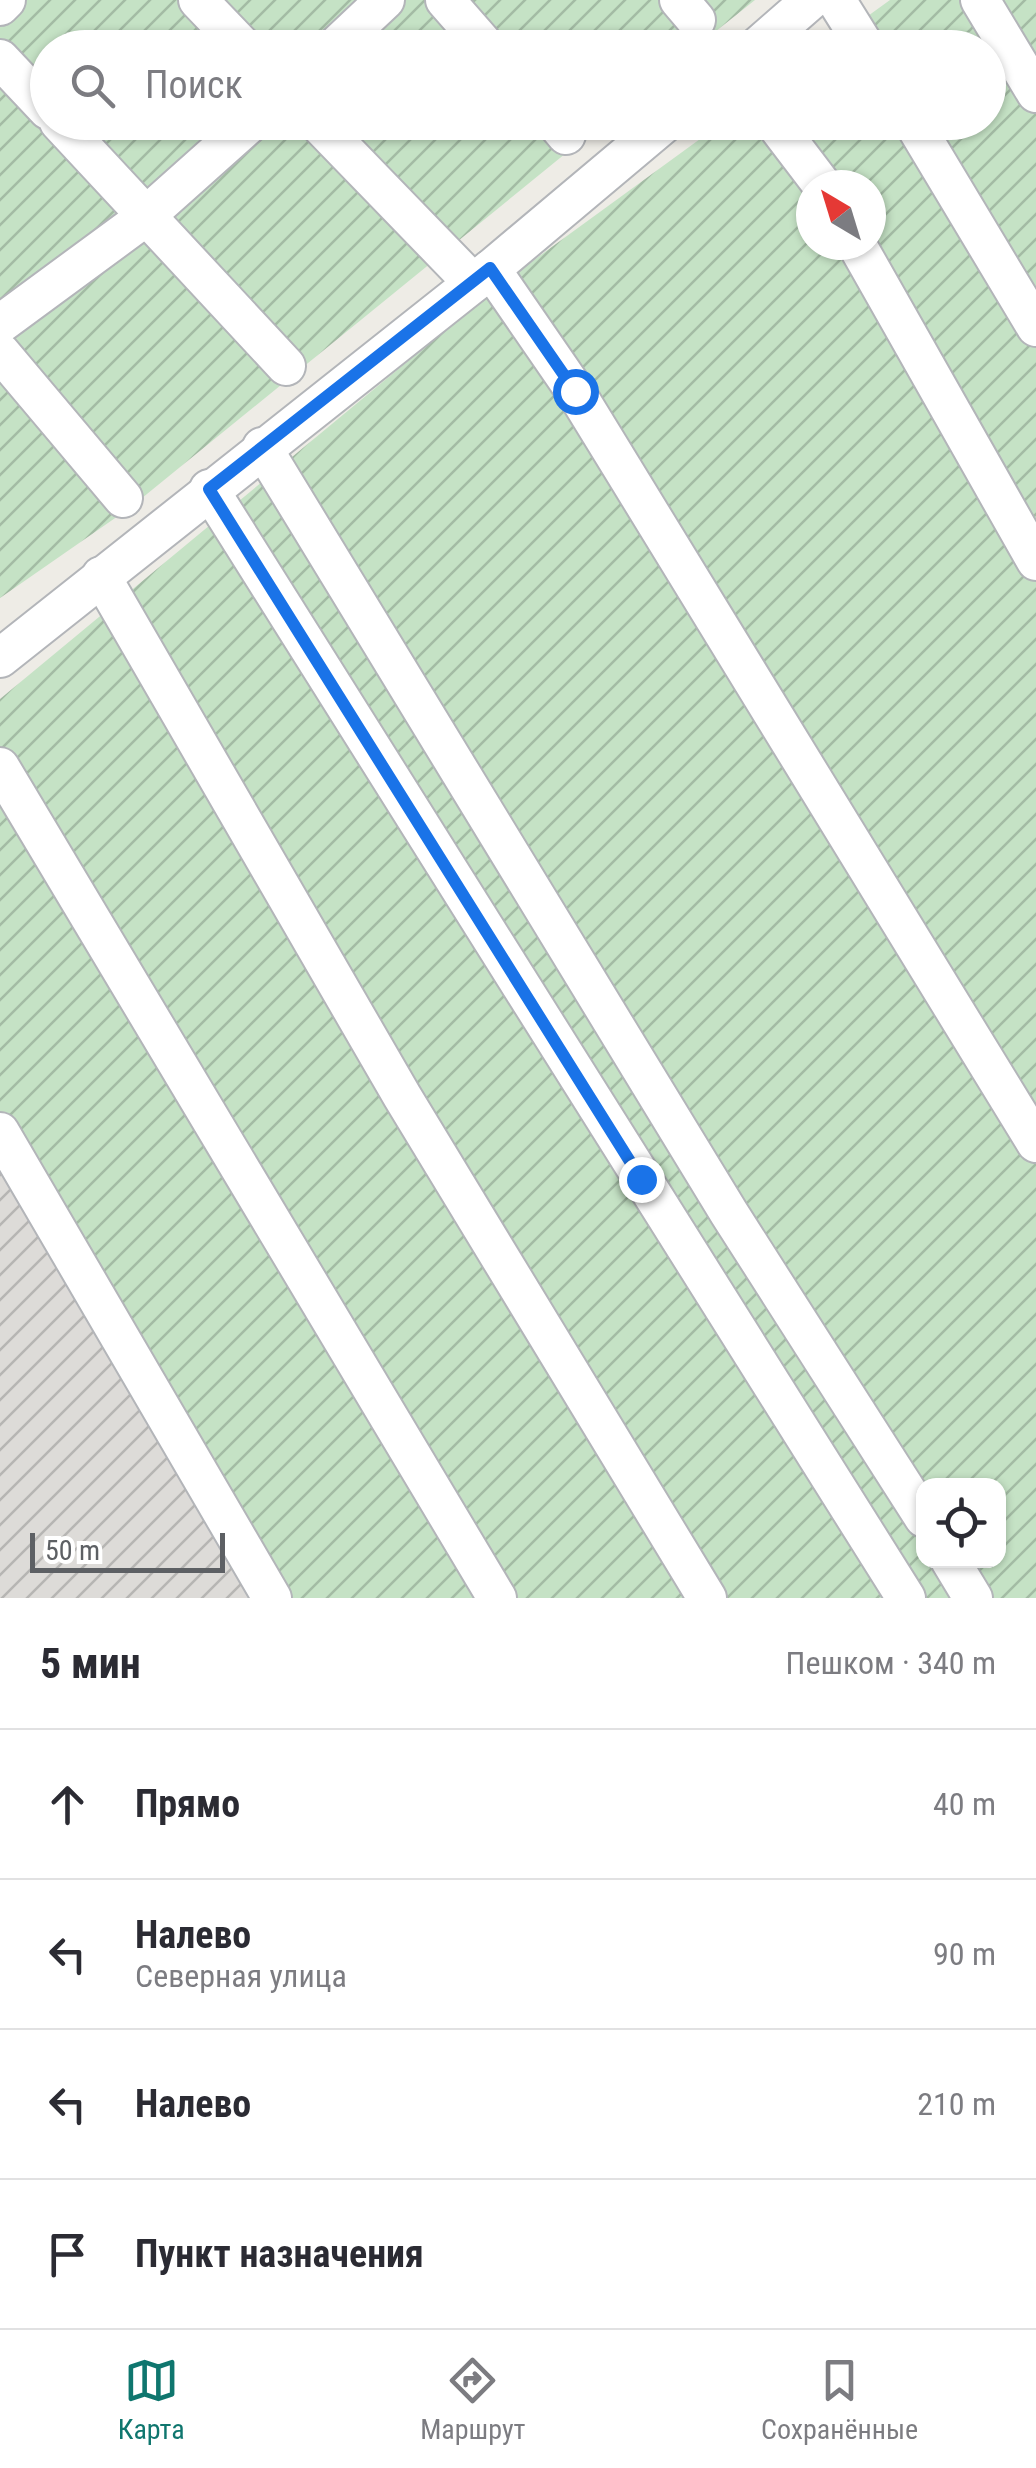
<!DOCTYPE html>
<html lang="ru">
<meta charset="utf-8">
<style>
:root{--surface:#fff;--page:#f7f7f7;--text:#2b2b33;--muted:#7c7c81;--line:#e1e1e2;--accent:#0f766e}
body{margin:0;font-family:"Roboto Condensed",sans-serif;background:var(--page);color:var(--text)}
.controls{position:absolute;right:30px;bottom:30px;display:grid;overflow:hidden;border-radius:20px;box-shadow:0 2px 8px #0004}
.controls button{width:90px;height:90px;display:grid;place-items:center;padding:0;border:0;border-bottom:2px solid var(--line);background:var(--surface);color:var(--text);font:50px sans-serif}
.compass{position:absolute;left:796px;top:170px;width:90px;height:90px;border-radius:50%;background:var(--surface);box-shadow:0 2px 8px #0004;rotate:322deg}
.scale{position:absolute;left:30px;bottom:25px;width:195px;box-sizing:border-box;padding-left:10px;border:5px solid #5d6064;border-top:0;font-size:28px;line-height:35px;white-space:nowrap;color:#5d6064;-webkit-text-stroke:8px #fff;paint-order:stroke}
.stop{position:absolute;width:30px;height:30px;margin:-22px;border:8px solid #1a73e8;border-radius:50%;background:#fff}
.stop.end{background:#1a73e8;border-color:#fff;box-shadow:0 2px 10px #0008}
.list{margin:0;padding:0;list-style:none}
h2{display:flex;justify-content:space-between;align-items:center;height:130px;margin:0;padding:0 40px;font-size:42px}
h2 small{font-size:32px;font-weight:400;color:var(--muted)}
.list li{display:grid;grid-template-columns:65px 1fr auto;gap:30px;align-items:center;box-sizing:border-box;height:150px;padding:0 40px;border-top:2px solid var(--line)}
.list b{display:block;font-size:38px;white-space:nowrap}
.list p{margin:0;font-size:32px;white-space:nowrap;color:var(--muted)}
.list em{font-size:32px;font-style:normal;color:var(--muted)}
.icon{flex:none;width:55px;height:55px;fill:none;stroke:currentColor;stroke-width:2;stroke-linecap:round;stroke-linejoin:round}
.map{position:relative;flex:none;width:1036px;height:1598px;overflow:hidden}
.search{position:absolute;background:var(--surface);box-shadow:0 2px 8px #0004;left:30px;right:30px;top:30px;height:110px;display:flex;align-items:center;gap:25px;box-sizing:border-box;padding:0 35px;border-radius:55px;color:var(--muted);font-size:38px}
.sheet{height:730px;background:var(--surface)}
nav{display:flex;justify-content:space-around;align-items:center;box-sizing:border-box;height:140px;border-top:2px solid var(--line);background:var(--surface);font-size:28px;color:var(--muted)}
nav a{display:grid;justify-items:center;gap:5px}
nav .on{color:var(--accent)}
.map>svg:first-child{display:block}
.industrial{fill:url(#industrial-furrows)}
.garden{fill:url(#garden-furrows);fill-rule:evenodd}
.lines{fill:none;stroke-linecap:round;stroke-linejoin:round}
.minor-casing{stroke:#b3b5b9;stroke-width:42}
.minor{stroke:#fff;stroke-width:38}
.route{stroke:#1a73e8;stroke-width:12}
</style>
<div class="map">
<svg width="1036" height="1598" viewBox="0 0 1036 1598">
<defs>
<pattern id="industrial-furrows" width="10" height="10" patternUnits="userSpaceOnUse" patternTransform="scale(2.5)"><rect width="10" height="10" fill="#dddbd8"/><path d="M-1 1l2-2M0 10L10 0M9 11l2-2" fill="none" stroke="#b6b5b3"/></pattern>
<pattern id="garden-furrows" width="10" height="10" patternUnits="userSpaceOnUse" patternTransform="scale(2.5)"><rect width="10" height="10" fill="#c5e2c5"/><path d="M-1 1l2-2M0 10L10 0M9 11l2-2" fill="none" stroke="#a3bba4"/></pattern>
</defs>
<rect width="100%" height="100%" fill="#eeece6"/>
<polygon class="industrial" points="0,1157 259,1598 0,1598"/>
<g class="garden">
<polygon points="0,0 755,0 696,47 48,48 48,122 603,123 131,507 0,598"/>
<path d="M890,0H1036V1598H257L0,1157V699L501,284L722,123L988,122V48L825,47ZM811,185H871V245H811ZM924,1486H998V1560H924Z"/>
</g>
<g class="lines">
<defs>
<g id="minor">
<polyline points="198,0 244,48"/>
<polyline points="445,0 487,48"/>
<polyline points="679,0 696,20"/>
<polyline points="836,0 866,48"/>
<polyline points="980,0 1036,93"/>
<polyline points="0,6 6,0"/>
<polyline points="334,48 385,0"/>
<polyline points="756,48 811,0"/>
<polyline points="0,59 48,110"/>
<polyline points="59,122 286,366"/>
<polyline points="317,122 473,283"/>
<polyline points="555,122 566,135"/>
<polyline points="774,122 822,185"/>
<polyline points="913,122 1036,327"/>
<polyline points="857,245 1036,561"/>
<polyline points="491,269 575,391 1036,1143"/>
<polyline points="0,324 140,221 251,122"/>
<polyline points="0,352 123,498"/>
<polyline points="262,447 729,1213 924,1518"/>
<polyline points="209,489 906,1598"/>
<polyline points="101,576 402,1096 707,1598"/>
<polyline points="0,658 491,269 666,122"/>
<polyline points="0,767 497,1598"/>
<polyline points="0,1132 272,1598"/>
<polyline points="950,1560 973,1598"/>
</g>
</defs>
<use href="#minor" class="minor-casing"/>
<use href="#minor" class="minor"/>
</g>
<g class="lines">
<polyline class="route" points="575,391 490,268 209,489 641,1179"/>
</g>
</svg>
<div class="controls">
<button><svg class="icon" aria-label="locate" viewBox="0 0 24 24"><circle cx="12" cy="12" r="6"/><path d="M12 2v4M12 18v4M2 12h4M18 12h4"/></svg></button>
</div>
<svg class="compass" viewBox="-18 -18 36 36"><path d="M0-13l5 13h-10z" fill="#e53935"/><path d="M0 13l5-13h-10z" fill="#7c7c81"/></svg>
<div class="scale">50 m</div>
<div class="stop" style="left:575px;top:391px"></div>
<div class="stop end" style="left:641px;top:1179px"></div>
<div class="search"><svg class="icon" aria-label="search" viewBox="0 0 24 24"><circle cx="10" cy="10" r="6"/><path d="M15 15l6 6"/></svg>Поиск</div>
</div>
<section class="sheet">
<h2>5 мин<small>Пешком · 340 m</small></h2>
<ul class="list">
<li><svg class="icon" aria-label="ahead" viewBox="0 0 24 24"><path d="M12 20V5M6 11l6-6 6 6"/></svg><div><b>Прямо</b></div><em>40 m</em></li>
<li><svg class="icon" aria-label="left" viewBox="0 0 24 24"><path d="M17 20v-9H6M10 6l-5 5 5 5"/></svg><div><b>Налево</b><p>Северная улица</p></div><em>90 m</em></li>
<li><svg class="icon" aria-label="left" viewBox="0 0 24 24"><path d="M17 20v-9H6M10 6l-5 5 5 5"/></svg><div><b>Налево</b></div><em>210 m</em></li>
<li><svg class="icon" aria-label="arrive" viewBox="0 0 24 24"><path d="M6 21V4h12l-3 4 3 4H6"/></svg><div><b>Пункт назначения</b></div></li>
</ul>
</section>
<nav>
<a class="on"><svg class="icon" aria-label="map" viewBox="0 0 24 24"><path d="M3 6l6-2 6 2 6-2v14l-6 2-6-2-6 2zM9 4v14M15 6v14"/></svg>Карта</a>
<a><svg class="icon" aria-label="directions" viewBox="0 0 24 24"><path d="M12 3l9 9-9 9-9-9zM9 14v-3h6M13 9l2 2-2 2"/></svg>Маршрут</a>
<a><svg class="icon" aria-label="saved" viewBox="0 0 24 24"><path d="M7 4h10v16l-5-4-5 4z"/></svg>Сохранённые</a>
</nav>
